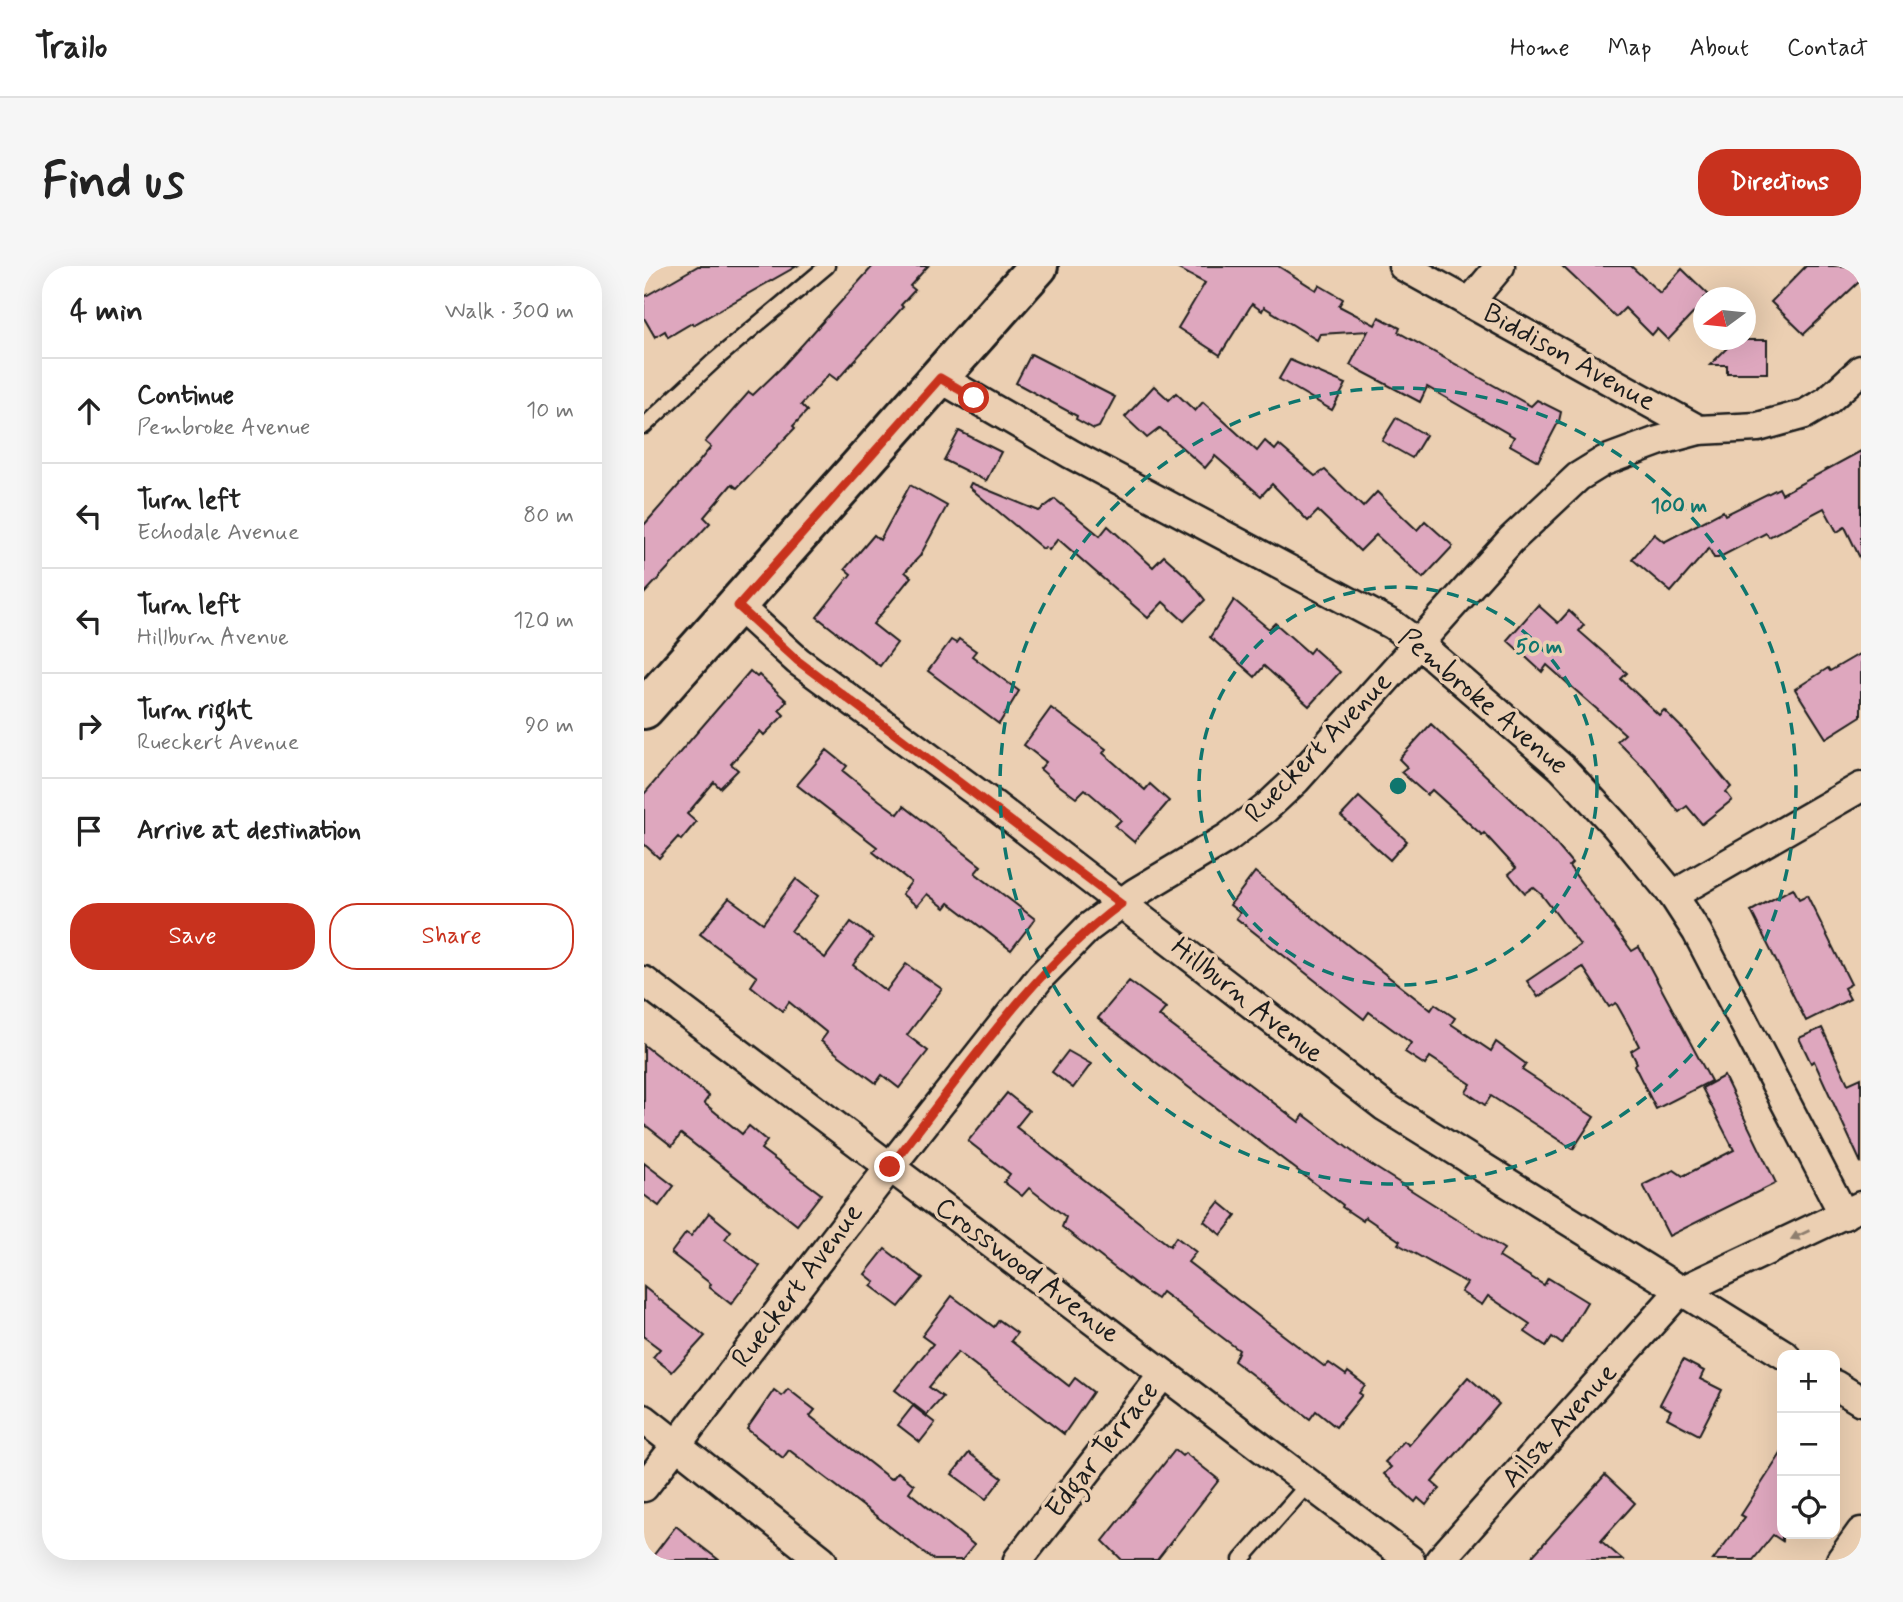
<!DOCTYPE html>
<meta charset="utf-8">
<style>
:root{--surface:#fff;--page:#f6f6f6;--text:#222;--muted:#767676;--line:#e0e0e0;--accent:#c8321e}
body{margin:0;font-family:Mynerve,sans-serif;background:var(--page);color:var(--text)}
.controls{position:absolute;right:21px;bottom:21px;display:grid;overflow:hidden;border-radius:14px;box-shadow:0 7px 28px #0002}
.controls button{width:63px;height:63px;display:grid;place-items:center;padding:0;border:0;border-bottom:2px solid var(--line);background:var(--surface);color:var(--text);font:35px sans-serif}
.compass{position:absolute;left:1049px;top:21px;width:63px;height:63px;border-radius:50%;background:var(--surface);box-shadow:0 7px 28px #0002;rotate:255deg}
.stop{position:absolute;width:21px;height:21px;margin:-16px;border:5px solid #c8321e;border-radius:50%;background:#fff}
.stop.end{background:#c8321e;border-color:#fff;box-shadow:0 2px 7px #0008}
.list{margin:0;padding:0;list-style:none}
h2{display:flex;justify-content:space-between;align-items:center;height:91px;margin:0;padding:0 28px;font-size:30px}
h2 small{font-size:23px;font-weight:400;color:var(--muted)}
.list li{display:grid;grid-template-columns:46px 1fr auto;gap:21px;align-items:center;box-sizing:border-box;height:105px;padding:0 28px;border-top:2px solid var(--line)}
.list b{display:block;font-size:26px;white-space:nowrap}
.list p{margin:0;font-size:23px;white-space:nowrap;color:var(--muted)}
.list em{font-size:23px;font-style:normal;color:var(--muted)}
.actions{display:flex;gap:14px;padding:21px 28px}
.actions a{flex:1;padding:16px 0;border:2px solid var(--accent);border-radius:28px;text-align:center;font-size:24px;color:var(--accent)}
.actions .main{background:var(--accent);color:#fff}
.icon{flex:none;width:38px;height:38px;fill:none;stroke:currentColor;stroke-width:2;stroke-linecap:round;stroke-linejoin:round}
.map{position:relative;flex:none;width:1217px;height:1294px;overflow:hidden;border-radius:28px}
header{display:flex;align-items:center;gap:42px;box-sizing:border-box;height:98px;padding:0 35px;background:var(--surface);border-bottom:2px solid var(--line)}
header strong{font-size:33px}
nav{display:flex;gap:38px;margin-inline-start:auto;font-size:24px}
.intro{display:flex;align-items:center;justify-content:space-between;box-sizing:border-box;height:168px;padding:0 42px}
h1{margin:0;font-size:49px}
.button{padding:18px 32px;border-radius:28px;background:var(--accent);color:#fff;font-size:24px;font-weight:700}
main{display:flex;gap:42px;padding:0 42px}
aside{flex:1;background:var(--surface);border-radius:28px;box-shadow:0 7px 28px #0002}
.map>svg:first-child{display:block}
.building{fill:#dea7be;stroke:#1c1c1c;stroke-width:2}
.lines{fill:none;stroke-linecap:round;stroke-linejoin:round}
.service-casing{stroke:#1c1c1c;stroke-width:19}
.minor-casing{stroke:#1c1c1c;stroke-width:33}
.secondary-casing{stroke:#1c1c1c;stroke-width:44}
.service{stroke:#ebcfb2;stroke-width:14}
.minor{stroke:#ebcfb2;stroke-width:28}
.secondary{stroke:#ebcfb2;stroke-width:38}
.oneway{fill:#8e7e6e}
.route{stroke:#c8321e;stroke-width:9}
.ring{fill:none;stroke:#0f766e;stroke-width:3.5;stroke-dasharray:12 9}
.labels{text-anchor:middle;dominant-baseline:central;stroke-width:7;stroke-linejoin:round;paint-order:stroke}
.street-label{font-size:28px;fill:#1c1c1c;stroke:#ebcfb2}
.centre{fill:#0f766e;stroke:#ebcfb2;stroke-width:3.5}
.ring-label{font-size:21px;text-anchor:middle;font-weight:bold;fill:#0f766e;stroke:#ebcfb2;stroke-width:7;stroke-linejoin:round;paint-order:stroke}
</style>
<header>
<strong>Trailo</strong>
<nav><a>Home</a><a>Map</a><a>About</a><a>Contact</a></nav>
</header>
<div class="intro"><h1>Find us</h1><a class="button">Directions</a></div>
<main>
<aside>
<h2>4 min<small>Walk · 300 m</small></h2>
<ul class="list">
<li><svg class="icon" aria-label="ahead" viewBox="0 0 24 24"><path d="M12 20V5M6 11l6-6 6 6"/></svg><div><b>Continue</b><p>Pembroke Avenue</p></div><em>10 m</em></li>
<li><svg class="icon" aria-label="left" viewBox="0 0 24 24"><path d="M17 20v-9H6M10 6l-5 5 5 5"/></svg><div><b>Turn left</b><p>Echodale Avenue</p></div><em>80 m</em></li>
<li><svg class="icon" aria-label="left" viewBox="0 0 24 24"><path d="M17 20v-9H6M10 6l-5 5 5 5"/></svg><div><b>Turn left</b><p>Hillburn Avenue</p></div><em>120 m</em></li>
<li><svg class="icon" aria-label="right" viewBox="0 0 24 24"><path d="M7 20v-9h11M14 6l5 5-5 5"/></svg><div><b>Turn right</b><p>Rueckert Avenue</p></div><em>90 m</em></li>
<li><svg class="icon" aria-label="arrive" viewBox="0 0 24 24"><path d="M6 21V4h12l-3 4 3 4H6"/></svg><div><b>Arrive at destination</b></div></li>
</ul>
<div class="actions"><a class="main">Save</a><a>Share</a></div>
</aside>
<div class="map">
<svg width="1217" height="1294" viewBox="0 0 1217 1294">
<rect width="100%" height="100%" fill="#ebcfb2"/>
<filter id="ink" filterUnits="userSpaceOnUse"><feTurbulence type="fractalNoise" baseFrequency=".0143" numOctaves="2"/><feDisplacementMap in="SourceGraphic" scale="14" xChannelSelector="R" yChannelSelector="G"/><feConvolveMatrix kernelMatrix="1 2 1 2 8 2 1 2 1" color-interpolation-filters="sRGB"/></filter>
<g filter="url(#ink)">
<g class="building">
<polygon points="54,0 153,0 49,59 48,57 24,71 21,65 11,71 0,52 0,31"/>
<polygon points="229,0 284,0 266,20 271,24 257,39 259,41 193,114 185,108 157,139 163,145 149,160 151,162 93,222 88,218 60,251 66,257 0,328 0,259 49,203 67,181 61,176 105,126 109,129 139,100"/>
<polygon points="529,0 634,0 672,24 675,19 699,33 695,40 731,59 735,51 756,62 754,66 887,140 893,134 917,146 915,155 894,195 866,179 870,171 783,121 776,136 706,99 724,65 676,68 673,74 620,41 618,45 608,38 576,89 534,62 561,17"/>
<polygon points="918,0 987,0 1016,27 1038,3 1065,29 1060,32 1060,36 1024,74 1013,63 1008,69 981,42 972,51"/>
<polygon points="1162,0 1217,0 1217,14 1160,68 1127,36"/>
<polygon points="1091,74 1123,74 1123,107 1083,107 1083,99 1066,99"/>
<polygon points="387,88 471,131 455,161 450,163 432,153 433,150 372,117"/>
<polygon points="646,94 702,118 688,144 635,113"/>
<polygon points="510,120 525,134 532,127 551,145 559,136 613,185 621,175 631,184 635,179 671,210 681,204 719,241 733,226 773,264 781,255 809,280 779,312 732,269 716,285 674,245 664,255 628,218 617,230 571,190 561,202 516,162 503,172 481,151"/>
<polygon points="752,152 782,169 768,192 738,175"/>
<polygon points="315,165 357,186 342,215 300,194"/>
<polygon points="1217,185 1217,294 1201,261 1193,266 1180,242 1125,271 1122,267 1074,292 1070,292 1065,282 1027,326 988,293 1010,268 1020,276 1079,245 1081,249 1135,222 1138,228"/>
<polygon points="327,217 395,245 411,233 456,270 464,260 509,301 520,290 542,310 561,334 540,355 519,336 504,352 414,273 405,284 401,281 399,283 325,221"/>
<polygon points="266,219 303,240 276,290 261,306 267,311 229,358 253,377 236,400 173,351 207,308 201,303 230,269 236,274"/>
<polygon points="590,334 625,363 631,357 665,387 669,382 696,406 665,440 620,400 611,411 566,371"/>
<polygon points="894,339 914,357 925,345 940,359 935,365 983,407 977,413 1015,449 1020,444 1042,466 1087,521 1082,526 1088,534 1058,558 1043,540 1035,546 1005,507 973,475 981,468 903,399 898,406 863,374"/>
<polygon points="315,373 332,385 328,390 375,425 355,458 284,405 307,374 312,377"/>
<polygon points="1217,387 1217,450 1182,472 1151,423 1184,402 1186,405"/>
<polygon points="106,405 113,411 115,409 143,435 135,444 140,449 120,469 116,465 87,498 94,504 76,522 70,516 43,548 52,556 37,574 34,571 15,592 0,578 0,528"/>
<polygon points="407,442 462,483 459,487 501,524 506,518 525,535 490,576 471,560 477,554 441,523 432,532 412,517 396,503 402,496 380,479"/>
<polygon points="787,458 901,565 928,597 925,600 988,685 995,681 1067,815 1012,843 990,799 993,797 987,785 995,780 985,760 972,737 965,741 939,701 894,731 883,715 936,679 897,628 889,621 881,627 873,618 865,608 872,602 840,567 838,569 788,524 783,529 757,506 763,501 755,493"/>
<polygon points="183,484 203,500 199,505 235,534 254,548 260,540 337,600 331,607 391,653 367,684 305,637 301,642 283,628 273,640 258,628 267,616 229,586 233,581 153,519"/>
<polygon points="715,531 763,575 746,594 697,550"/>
<polygon points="611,606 787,744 791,738 811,752 807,758 847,785 852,776 882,798 878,804 950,851 929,883 847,830 841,839 822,826 827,818 786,791 781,799 761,786 767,777 725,746 720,753 592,652 596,647 586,639"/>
<polygon points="152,613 174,630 147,665 181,692 207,656 229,672 209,699 242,725 262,698 298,723 263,769 284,785 255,822 238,809 232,817 193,788 177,775 183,767 145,736 139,745 122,732 107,720 113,711 56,668 85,632 119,657"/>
<polygon points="1149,622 1155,633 1163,629 1207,718 1200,722 1206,733 1162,755 1107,645"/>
<polygon points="485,715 522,742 515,750 655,856 660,849 718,893 860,983 855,991 900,1019 904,1012 943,1036 918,1078 908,1071 902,1080 881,1066 886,1058 844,1030 838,1039 817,1026 823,1017 754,978 756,975 721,951 719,955 698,941 699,939 454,752"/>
<polygon points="1178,762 1204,818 1217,812 1217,897 1170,795 1167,797 1155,772"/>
<polygon points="0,779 65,830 60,837 98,868 105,860 123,875 117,883 177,928 153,959 37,868 28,880 0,858"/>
<polygon points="424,785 447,798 429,822 408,806"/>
<polygon points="1080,810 1132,917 1025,970 999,919 1030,904 1039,910 1090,884 1058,822"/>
<polygon points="363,827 385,845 372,861 526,980 532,971 552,986 544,996 681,1101 685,1097 702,1109 704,1106 721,1119 715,1127 718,1129 692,1161 672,1145 666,1153 590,1095 595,1084 518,1026 513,1033 498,1023 418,961 422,951 385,922 378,930 360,916 366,908 324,875"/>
<polygon points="0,897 30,920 15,940 0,929"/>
<polygon points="575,936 592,950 577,969 560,955"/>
<polygon points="65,947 87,965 81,973 116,1000 87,1038 65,1021 67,1018 27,987 42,967 47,970"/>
<polygon points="241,983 279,1012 255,1041 227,1020 231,1016 221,1008"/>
<polygon points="0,1021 61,1070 28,1106 9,1091 16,1083 0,1071"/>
<polygon points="308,1030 350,1061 355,1054 373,1067 367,1075 425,1120 431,1112 449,1126 420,1168 314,1086 285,1121 299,1131 283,1149 251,1124 289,1078 278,1070"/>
<polygon points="1039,1094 1060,1105 1056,1113 1078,1124 1055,1169 1023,1152 1027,1144 1016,1138"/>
<polygon points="824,1111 855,1138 788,1216 796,1223 788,1231 782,1239 774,1232 771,1236 740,1208 747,1201 741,1196 760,1175 765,1179"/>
<polygon points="144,1123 171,1144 166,1150 245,1212 248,1213 254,1206 270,1219 265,1226 330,1279 318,1294 290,1294 145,1184 139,1192 103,1163 130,1124 138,1130"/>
<polygon points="269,1140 291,1157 276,1176 254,1159"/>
<polygon points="531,1184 538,1190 541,1187 575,1214 513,1294 478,1294 459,1275"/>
<polygon points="1138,1186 1138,1275 1129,1269 1109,1294 1069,1294 1101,1251 1097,1249"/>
<polygon points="325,1187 358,1212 342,1233 308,1208"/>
<polygon points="961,1209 991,1237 957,1275 979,1294 885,1294"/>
<polygon points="32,1260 49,1274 75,1294 6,1294"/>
</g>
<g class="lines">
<defs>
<g id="service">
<polyline points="0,160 71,94 183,0"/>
<polyline points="597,1294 665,1217"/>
</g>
<g id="minor">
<polyline points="759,0 1055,164"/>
<polyline points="825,37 856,0"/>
<polyline points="296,112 427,188 749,359 775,378 918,502 972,560 1029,629 1053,666 1200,949"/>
<polyline points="94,340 154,395 351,540 740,840 1141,1089"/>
<polyline points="1029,629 1217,521"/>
<polyline points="0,715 766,1294"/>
<polyline points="1191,1119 1217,1135"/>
<polyline points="0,1153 178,1294"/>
<polyline points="0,1221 246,901 397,710 444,662 491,627 583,572 621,543 652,514 867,274 934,211 960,195 1014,175 1055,164 1114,161 1161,148 1183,135 1217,104"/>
<polyline points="374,1294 519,1108"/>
<polyline points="796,1294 1035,1026 1217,940"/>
<polyline points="1197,1294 1217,1266"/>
</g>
<polyline id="secondary" points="0,443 394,0"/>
</defs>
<use href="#service" class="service-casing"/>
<use href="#minor" class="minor-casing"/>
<use href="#secondary" class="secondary-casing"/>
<use href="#service" class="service"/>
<use href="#minor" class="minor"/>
<use href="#secondary" class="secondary"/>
</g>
<defs><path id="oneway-solid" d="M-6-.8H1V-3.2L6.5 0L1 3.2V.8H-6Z" transform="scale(1.75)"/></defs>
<use class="oneway" href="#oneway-solid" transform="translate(1156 969) rotate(155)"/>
</g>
<g class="lines" filter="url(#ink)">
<path class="route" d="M246,901C317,811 385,706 477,638L154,395L94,340L296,112L330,132"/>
</g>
<g class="ring">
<circle cx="754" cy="520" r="199"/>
<circle cx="754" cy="520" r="398"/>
</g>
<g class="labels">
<g class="street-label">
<text transform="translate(925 92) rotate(29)">Biddison Avenue</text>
<text transform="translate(839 436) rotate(40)">Pembroke Avenue</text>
<text transform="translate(675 482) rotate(-46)">Rueckert Avenue</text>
<text transform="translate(603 735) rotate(38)">Hillburn Avenue</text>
<text transform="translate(383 1005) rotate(37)">Crosswood Avenue</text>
<text transform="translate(154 1020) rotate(-53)">Rueckert Avenue</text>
<text transform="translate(916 1160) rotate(-48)">Ailsa Avenue</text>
<text transform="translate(459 1184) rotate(-52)">Edgar Terrace</text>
</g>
</g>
<circle cx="754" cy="520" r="10" class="centre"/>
<g class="ring-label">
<text x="1035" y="246">100 m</text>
<text x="895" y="387">50 m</text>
</g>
</svg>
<div class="controls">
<button>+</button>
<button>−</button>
<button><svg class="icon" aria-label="locate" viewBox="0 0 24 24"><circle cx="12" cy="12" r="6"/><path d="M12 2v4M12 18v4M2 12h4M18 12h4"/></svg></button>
</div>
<svg class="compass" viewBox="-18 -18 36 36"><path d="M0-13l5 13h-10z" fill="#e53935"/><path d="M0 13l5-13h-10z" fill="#767676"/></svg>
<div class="stop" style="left:330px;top:132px"></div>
<div class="stop end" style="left:246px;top:901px"></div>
</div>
</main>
